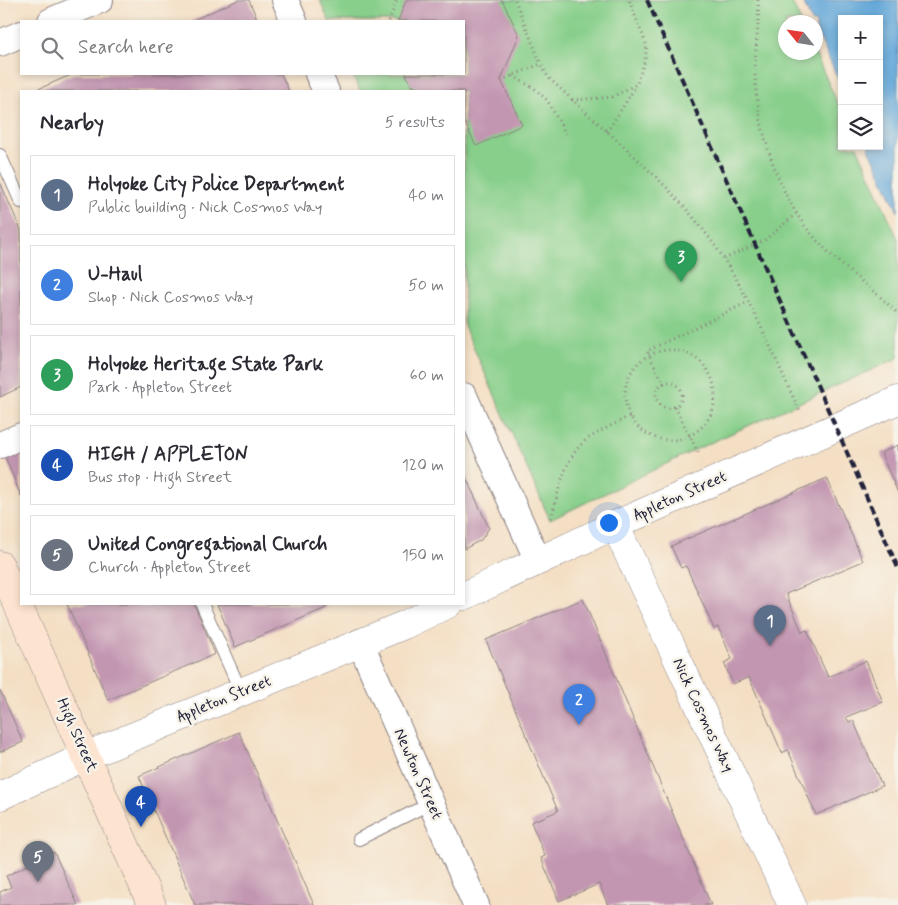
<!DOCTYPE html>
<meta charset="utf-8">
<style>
:root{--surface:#fff;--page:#f7f7f7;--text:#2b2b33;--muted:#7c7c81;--line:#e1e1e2;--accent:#7c3aed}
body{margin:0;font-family:Mynerve,sans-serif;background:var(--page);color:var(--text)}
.controls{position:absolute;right:15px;top:15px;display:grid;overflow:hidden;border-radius:0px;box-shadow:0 2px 8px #0003}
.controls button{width:45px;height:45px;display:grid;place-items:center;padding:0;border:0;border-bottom:1px solid var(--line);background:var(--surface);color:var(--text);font:25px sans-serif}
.compass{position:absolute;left:778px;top:15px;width:45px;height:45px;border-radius:50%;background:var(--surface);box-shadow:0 2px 8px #0003;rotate:300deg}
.you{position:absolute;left:608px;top:522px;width:18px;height:18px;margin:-12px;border:4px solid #fff;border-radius:50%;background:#1a73e8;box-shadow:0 0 0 8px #1a73e833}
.badge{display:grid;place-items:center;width:32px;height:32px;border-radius:50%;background:var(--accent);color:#fff;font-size:16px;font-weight:700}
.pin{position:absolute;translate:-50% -41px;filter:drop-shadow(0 1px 2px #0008)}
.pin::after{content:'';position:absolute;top:26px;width:18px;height:15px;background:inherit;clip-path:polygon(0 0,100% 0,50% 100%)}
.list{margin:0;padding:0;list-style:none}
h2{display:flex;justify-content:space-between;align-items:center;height:65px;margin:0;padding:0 20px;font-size:21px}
h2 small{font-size:16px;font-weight:400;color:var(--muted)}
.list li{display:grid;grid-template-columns:32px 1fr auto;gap:15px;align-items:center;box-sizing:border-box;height:80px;margin:0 10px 10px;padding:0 10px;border:1px solid var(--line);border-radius:0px}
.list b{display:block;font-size:19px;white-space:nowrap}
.list p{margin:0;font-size:16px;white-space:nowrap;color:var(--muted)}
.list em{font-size:16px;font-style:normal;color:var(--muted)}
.icon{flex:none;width:28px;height:28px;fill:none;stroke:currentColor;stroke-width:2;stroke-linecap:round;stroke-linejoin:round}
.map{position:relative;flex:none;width:898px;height:905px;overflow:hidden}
.search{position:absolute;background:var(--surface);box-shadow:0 2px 8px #0003;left:20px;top:20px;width:445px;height:55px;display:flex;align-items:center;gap:12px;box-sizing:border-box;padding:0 18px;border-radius:0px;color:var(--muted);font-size:19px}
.panel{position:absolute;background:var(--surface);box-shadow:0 2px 8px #0003;left:20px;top:90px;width:445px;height:515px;border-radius:0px}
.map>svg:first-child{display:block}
.green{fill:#87cf8a;stroke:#547862}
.water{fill:#64a7d9;stroke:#43648a}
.building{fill:#c296b1}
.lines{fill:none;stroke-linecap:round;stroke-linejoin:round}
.service-casing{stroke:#8b8080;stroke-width:14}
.minor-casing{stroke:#8b8080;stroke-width:28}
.tertiary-casing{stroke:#8b8080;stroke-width:29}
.secondary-casing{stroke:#8b8080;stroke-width:29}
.path{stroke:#8b8080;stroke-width:3;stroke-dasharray:1 4;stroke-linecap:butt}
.service{stroke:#fff;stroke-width:12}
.minor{stroke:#fff;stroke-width:26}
.tertiary{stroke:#fff;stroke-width:28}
.secondary{stroke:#fde4d0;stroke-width:28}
.rail{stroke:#22223b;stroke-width:4;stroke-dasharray:8 4;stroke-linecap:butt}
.labels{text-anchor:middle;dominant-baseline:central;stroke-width:5;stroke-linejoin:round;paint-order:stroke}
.street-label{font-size:16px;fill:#22223b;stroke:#f7f3e8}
</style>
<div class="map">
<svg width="898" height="905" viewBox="0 0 898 905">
<rect width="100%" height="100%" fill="#f7f3e8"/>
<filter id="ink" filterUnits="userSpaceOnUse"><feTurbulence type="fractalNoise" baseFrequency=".02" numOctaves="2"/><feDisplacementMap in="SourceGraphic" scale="10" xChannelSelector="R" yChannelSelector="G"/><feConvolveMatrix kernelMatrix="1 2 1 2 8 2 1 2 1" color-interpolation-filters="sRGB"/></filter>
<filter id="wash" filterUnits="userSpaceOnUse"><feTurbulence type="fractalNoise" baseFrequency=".0096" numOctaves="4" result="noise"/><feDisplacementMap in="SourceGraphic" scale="20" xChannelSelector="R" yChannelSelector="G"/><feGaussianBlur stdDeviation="1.12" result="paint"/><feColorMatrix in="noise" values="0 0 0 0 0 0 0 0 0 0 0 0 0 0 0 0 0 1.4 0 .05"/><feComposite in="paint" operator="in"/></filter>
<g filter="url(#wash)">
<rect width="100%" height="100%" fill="#f4dfc4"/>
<polygon class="green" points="320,0 791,0 801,22 786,22 786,52 815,53 842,113 842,146 857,146 898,239 898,358 697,449 550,520 464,326 464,91 360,91 352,74 464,74 464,21 329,21"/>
<polygon class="water" points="802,0 898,0 898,212 868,146 879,146 879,19 842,19 842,88 816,30 816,22 812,22"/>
<g id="blocks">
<g class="building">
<polygon points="238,0 249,0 258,21 191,21"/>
<polygon points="406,0 502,0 519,35 501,80 522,125 476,146 464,121 464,91 424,91 411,85 406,74 464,74 464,21 398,21"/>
<polygon points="73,74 281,74 289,91 34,91"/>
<polygon points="0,182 21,230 21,387 0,397"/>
<polygon points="898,445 898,493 881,453"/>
<polygon points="21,447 21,496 4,454"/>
<polygon points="464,473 489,528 481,540 464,549"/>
<polygon points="827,478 863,561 786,594 802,632 807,630 828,677 866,661 883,702 846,717 849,722 853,720 882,786 816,815 788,750 782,753 749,677 733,684 724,663 732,659 718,627 714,629 686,566 681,568 671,546"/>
<polygon points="583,599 711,905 608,905 599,884 559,901 541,858 545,856 531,822 558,811 486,640"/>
<polygon points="67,604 194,604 215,654 108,700"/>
<polygon points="217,604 324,604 326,608 235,647"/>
<polygon points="0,690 23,742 0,752"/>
<polygon points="239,732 314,905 195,905 139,776"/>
<polygon points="54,852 78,905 0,905 0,892 11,887 6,876"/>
</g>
</g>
</g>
<g filter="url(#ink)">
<use href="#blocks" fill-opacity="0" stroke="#8b8080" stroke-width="1"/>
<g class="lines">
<defs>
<g id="service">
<polyline points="0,155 21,202"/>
<polyline points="202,604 241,692"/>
<polyline points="359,839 431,803"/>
</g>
<g id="minor">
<polyline points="285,0 294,21"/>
<polyline points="51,21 100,0"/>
<polyline points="0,43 21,34"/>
<polyline points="318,74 326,91"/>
<polyline points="464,396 538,561"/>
<polyline points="0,445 21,436"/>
<polyline points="360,642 476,905"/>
</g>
<g id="tertiary">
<polyline points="615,525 792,905"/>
<polyline points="464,596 615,525 898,400"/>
<polyline points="0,796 86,756 404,625 448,604"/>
</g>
<polyline id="secondary" points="0,565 152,905"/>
</defs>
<use href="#service" class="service-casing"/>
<use href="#minor" class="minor-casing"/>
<use href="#tertiary" class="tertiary-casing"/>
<use href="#secondary" class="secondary-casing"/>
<g class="path">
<polyline points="515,0 541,64"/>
<path d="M758,0C760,25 754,51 755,76C758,130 778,196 814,237C839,266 872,287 898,314"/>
<polyline points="389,21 397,0"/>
<polyline points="513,76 535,89 547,100 566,134"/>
<path d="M501,80L541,64L548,77C600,127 658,172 702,228C745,283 771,350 800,412"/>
<polyline points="572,100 612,97 637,84 645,60 647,46 629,0"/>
<polyline points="607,132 636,86"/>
<polyline points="724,259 765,240 796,214"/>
<circle cx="670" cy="395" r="45"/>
<circle cx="669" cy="395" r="13"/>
<polyline points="664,384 647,351 748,302"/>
<polyline points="675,407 700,456"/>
<path d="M551,518C559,491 564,455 589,438C602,430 616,423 630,416"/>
</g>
<use href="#service" class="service"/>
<use href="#minor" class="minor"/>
<use href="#tertiary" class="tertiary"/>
<use href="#secondary" class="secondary"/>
<polyline class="rail" points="647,0 898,568"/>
</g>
</g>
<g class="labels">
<g class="street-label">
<text transform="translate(680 496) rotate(-24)">Appleton Street</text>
<text transform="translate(224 699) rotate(-22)">Appleton Street</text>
<text transform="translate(703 715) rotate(65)">Nick Cosmos Way</text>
<text transform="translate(77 735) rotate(66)">High Street</text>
<text transform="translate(418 774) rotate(66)">Newton Street</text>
</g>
</g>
</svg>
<div class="controls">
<button>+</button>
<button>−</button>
<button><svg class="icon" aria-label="layers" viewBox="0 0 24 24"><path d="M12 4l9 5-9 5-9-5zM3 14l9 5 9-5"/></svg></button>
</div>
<svg class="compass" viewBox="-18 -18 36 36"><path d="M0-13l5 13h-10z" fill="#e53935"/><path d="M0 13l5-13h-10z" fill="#7c7c81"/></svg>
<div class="you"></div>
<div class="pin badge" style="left:770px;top:646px;background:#5c6f8a">1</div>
<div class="pin badge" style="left:579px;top:725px;background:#3f7fe0">2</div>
<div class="pin badge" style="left:681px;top:282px;background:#2e9e5b">3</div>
<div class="pin badge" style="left:141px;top:827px;background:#1a4fb4">4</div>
<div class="pin badge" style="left:38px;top:882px;background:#6b7280">5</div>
<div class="search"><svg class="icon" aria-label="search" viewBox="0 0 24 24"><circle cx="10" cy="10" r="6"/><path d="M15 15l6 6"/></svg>Search here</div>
<section class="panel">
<h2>Nearby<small>5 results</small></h2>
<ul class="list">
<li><span class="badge" style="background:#5c6f8a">1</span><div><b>Holyoke City Police Department</b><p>Public building · Nick Cosmos Way</p></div><em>40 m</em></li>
<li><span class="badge" style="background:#3f7fe0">2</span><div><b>U-Haul</b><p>Shop · Nick Cosmos Way</p></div><em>50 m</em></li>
<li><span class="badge" style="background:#2e9e5b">3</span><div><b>Holyoke Heritage State Park</b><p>Park · Appleton Street</p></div><em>60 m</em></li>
<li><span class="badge" style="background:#1a4fb4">4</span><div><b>HIGH / APPLETON</b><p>Bus stop · High Street</p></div><em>120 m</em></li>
<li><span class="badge" style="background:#6b7280">5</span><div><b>United Congregational Church</b><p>Church · Appleton Street</p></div><em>150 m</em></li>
</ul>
</section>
</div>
